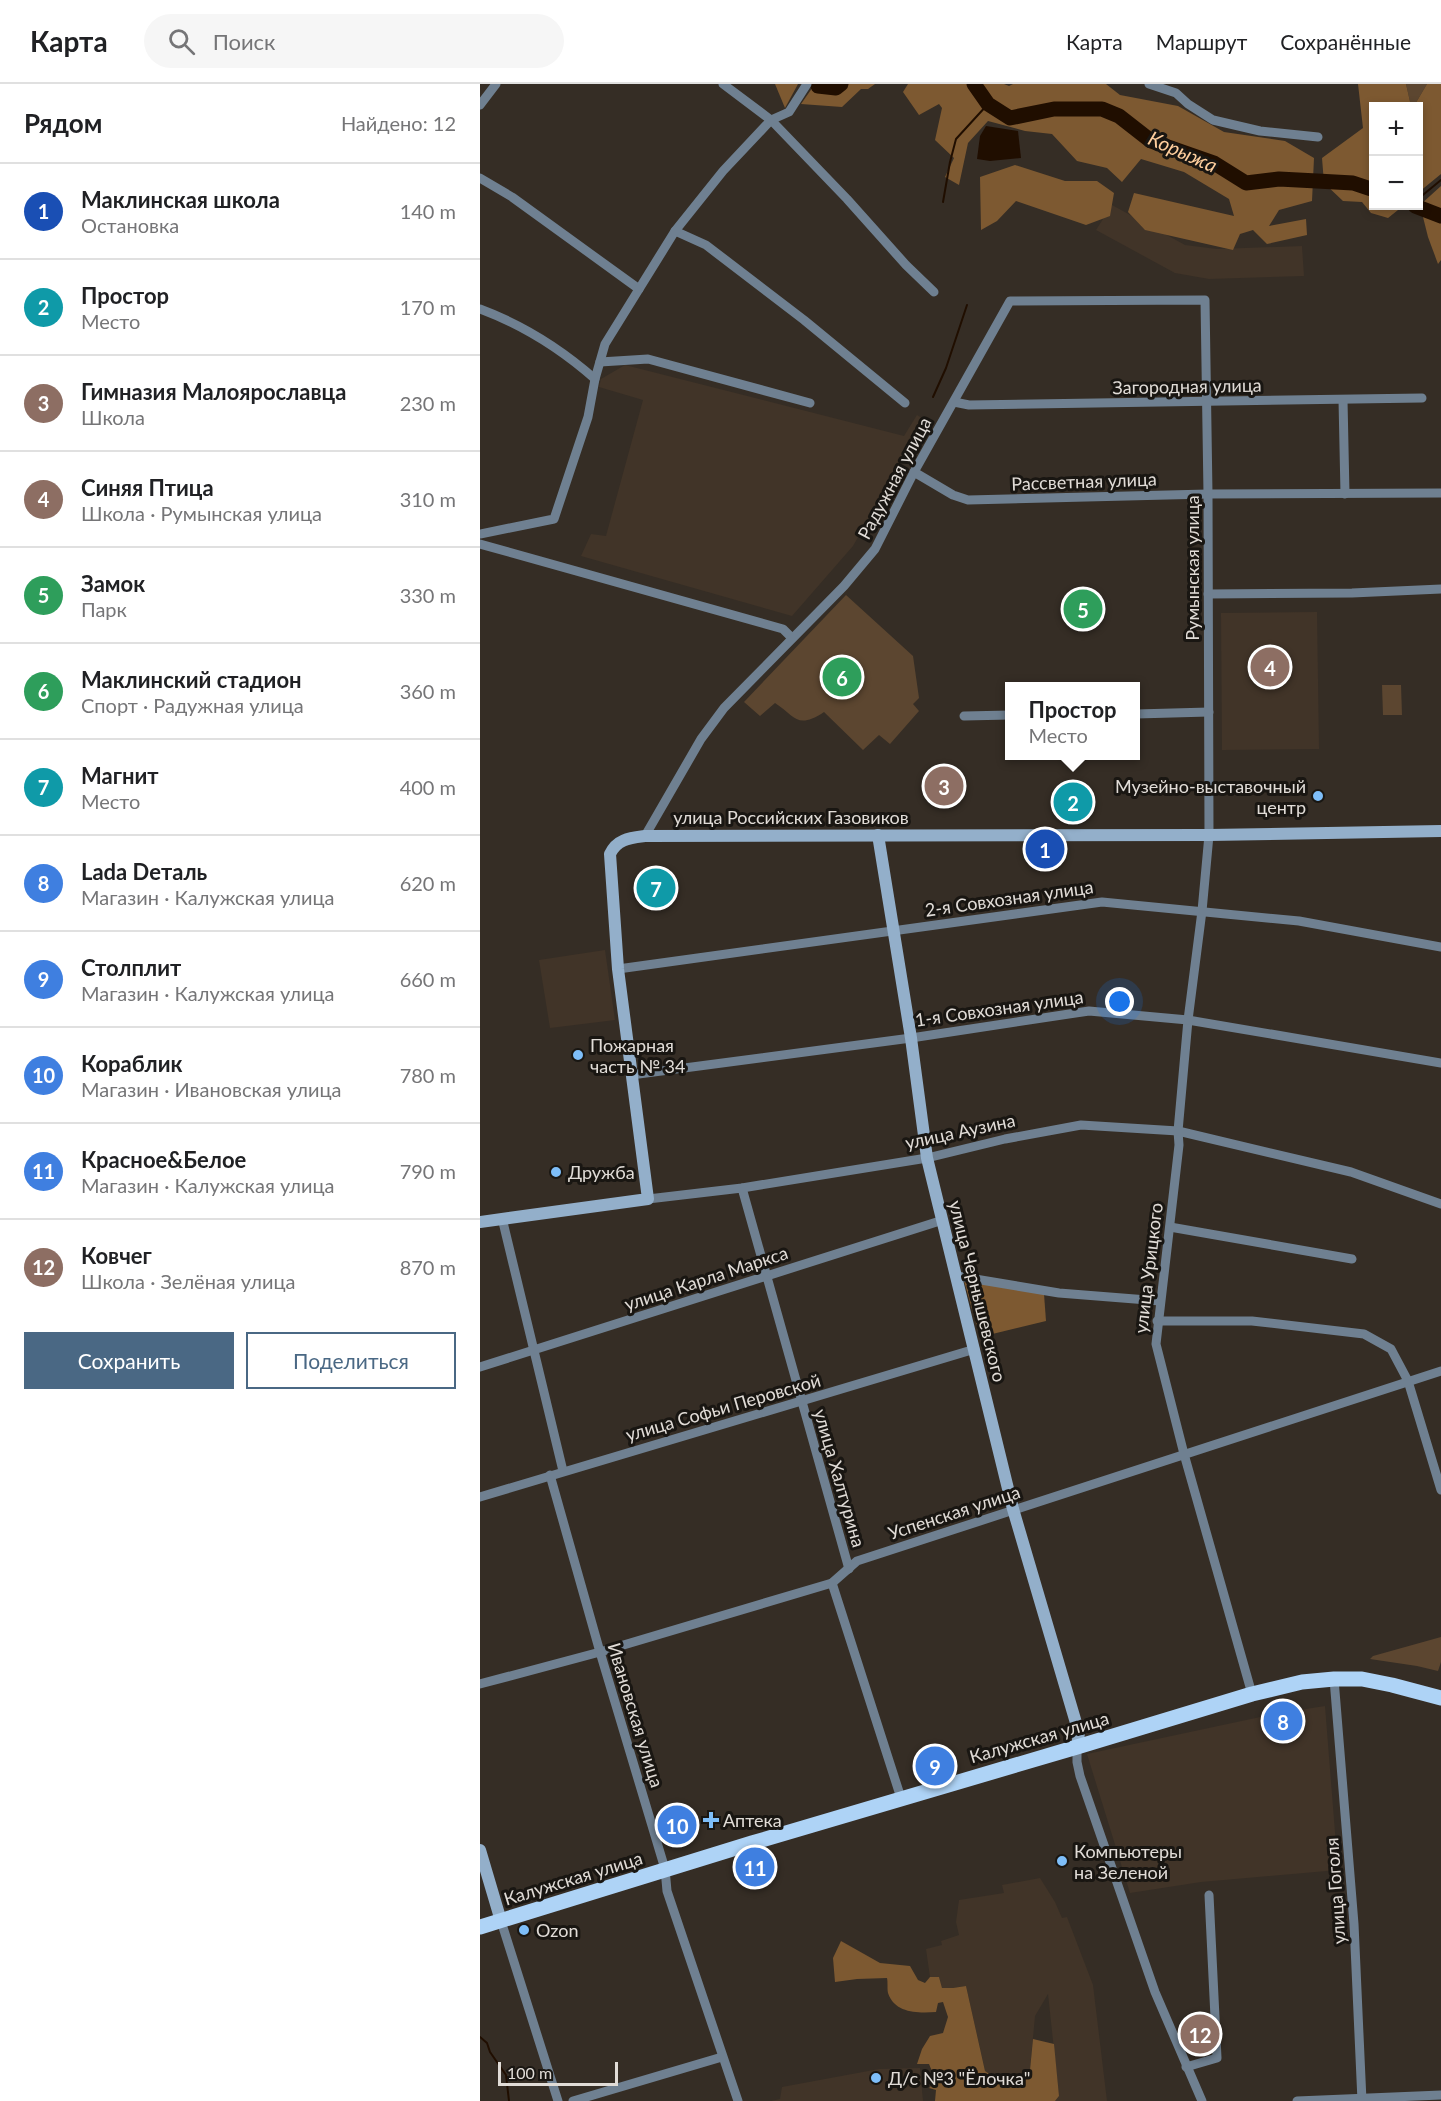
<!DOCTYPE html>
<html lang="ru">
<meta charset="utf-8">
<style>
:root{--surface:#fff;--page:#f6f6f6;--text:#202124;--muted:#757577;--line:#e0e0e0;--accent:#4a6884}
body{margin:0;font-family:Lato,sans-serif;background:var(--page);color:var(--text)}
.controls{position:absolute;right:18px;top:18px;display:grid;overflow:hidden;border-radius:0px;box-shadow:0 3px 9px #0003}
.controls button{width:54px;height:54px;display:grid;place-items:center;padding:0;border:0;border-bottom:2px solid var(--line);background:var(--surface);color:var(--text);font:30px sans-serif}
.scale{position:absolute;left:18px;bottom:15px;width:120px;box-sizing:border-box;padding-left:6px;border:3px solid #e1dcd7;border-top:0;font-size:16px;line-height:21px;white-space:nowrap;color:#e1dcd7;-webkit-text-stroke:4px #191612;paint-order:stroke}
.you{position:absolute;left:640px;top:918px;width:21px;height:21px;margin:-15px;border:4px solid #fff;border-radius:50%;background:#1a73e8;box-shadow:0 0 0 9px #1a73e833}
.badge{display:grid;place-items:center;width:39px;height:39px;border-radius:50%;background:var(--accent);color:#fff;font-size:20px;font-weight:700}
.pin{position:absolute;translate:-50% -50%;border:3px solid #fff;box-shadow:0 2px 6px #0006}
.popup{position:absolute;left:525px;top:598px;width:135px;height:78px;box-sizing:border-box;display:grid;place-content:center;border-radius:0px;background:var(--surface);filter:drop-shadow(0 2px 4px #0005);font-size:20px;white-space:nowrap;color:var(--muted)}
.popup b{font-size:22px;color:var(--text)}
.popup::after{content:'';position:absolute;left:50%;top:100%;margin-left:-12px;border:12px solid transparent;border-top-color:var(--surface)}
.list{margin:0;padding:0;list-style:none}
h2{display:flex;justify-content:space-between;align-items:center;height:78px;margin:0;padding:0 24px;font-size:26px}
h2 small{font-size:20px;font-weight:400;color:var(--muted)}
.list li{display:grid;grid-template-columns:39px 1fr auto;gap:18px;align-items:center;box-sizing:border-box;height:96px;padding:0 24px;border-top:2px solid var(--line)}
.list b{display:block;font-size:22px;white-space:nowrap}
.list p{margin:0;font-size:20px;white-space:nowrap;color:var(--muted)}
.list em{font-size:20px;font-style:normal;color:var(--muted)}
.actions{display:flex;gap:12px;padding:18px 24px}
.actions a{flex:1;padding:14px 0;border:2px solid var(--accent);border-radius:0px;text-align:center;font-size:21px;color:var(--accent)}
.actions .main{background:var(--accent);color:#fff}
.icon{flex:none;width:33px;height:33px;fill:none;stroke:currentColor;stroke-width:2;stroke-linecap:round;stroke-linejoin:round}
.map{position:relative;flex:none;width:961px;height:2017px;overflow:hidden}
header{display:flex;align-items:center;gap:36px;box-sizing:border-box;height:84px;padding:0 30px;background:var(--surface);border-bottom:2px solid var(--line)}
header strong{font-size:28px}
nav{display:flex;gap:33px;margin-inline-start:auto;font-size:21px}
.search{width:420px;height:54px;background:var(--page);display:flex;align-items:center;gap:15px;box-sizing:border-box;padding:0 21px;border-radius:33px;color:var(--muted);font-size:22px}
main{display:flex}
aside{flex:1;background:var(--surface)}
.map>svg:first-child{display:block}
.built{fill:#413428}
.green{fill:#5c4630}
.forest{fill:#7d5931}
.water{fill:#200e00}
.lines{fill:none;stroke-linecap:round;stroke-linejoin:round}
.stream{stroke:#200e00;stroke-width:2}
.river{stroke:#200e00;stroke-width:15}
.street{stroke:#6f8091;stroke-width:9}
.secondary{stroke:#93afca;stroke-width:12}
.primary{stroke:#aed3f6;stroke-width:15}
.poi-dot{fill:#7ebef9;stroke:#191612;stroke-width:2}
.labels{text-anchor:middle;dominant-baseline:central;stroke-width:6;stroke-linejoin:round;paint-order:stroke}
.street-label{font-size:18px;fill:#e1dcd7;stroke:#191612}
.poi-label{font-size:18px;fill:#e1dcd7;stroke:#191612;text-anchor:start}
.water-label{font-size:20px;font-style:italic;fill:#fece9d;stroke:#191612}
</style>
<header>
<strong>Карта</strong>
<div class="search"><svg class="icon" aria-label="search" viewBox="0 0 24 24"><circle cx="10" cy="10" r="6"/><path d="M15 15l6 6"/></svg>Поиск</div>
<nav><a>Карта</a><a>Маршрут</a><a>Сохранённые</a></nav>
</header>
<main>
<aside>
<h2>Рядом<small>Найдено: 12</small></h2>
<ul class="list">
<li><span class="badge" style="background:#1a4fb4">1</span><div><b>Маклинская школа</b><p>Остановка</p></div><em>140 m</em></li>
<li><span class="badge" style="background:#0f9aa8">2</span><div><b>Простор</b><p>Место</p></div><em>170 m</em></li>
<li><span class="badge" style="background:#8d6e63">3</span><div><b>Гимназия Малоярославца</b><p>Школа</p></div><em>230 m</em></li>
<li><span class="badge" style="background:#8d6e63">4</span><div><b>Синяя Птица</b><p>Школа · Румынская улица</p></div><em>310 m</em></li>
<li><span class="badge" style="background:#2e9e5b">5</span><div><b>Замок</b><p>Парк</p></div><em>330 m</em></li>
<li><span class="badge" style="background:#2e9e5b">6</span><div><b>Маклинский стадион</b><p>Спорт · Радужная улица</p></div><em>360 m</em></li>
<li><span class="badge" style="background:#0f9aa8">7</span><div><b>Магнит</b><p>Место</p></div><em>400 m</em></li>
<li><span class="badge" style="background:#3f7fe0">8</span><div><b>Lada Dеталь</b><p>Магазин · Калужская улица</p></div><em>620 m</em></li>
<li><span class="badge" style="background:#3f7fe0">9</span><div><b>Столплит</b><p>Магазин · Калужская улица</p></div><em>660 m</em></li>
<li><span class="badge" style="background:#3f7fe0">10</span><div><b>Кораблик</b><p>Магазин · Ивановская улица</p></div><em>780 m</em></li>
<li><span class="badge" style="background:#3f7fe0">11</span><div><b>Красное&amp;Белое</b><p>Магазин · Калужская улица</p></div><em>790 m</em></li>
<li><span class="badge" style="background:#8d6e63">12</span><div><b>Ковчег</b><p>Школа · Зелёная улица</p></div><em>870 m</em></li>
</ul>
<div class="actions"><a class="main">Сохранить</a><a>Поделиться</a></div>
</aside>
<div class="map">
<svg width="961" height="2017" viewBox="0 0 961 2017">
<rect width="100%" height="100%" fill="#352d25"/>
<g class="built">
<polygon points="632,121 705,161 737,165 822,162 824,192 729,195 695,189 616,146"/>
<polygon points="145,281 424,352 437,331 445,336 373,462 312,532 101,472 111,450 126,452 163,316 119,303 121,295"/>
<polygon points="837,528 839,665 742,666 741,529"/>
<polygon points="125,866 135,936 70,944 59,876"/>
<polygon points="845,1622 858,1786 721,1798 650,1809 607,1670 794,1630"/>
<polygon points="560,1794 575,1818 582,1834 587,1833 613,1901 627,2017 575,2017 579,2012 568,1910 555,1932 550,1986 540,1994 520,1997 505,1987 486,1902 473,1904 462,1904 459,1893 450,1893 446,1865 462,1861 461,1857 479,1851 476,1838 479,1816 524,1809 522,1801"/>
<polygon points="440,1984 443,2017 291,2017 300,2015 302,2003 399,1985"/>
</g>
<g class="green">
<polygon points="926,0 947,0 934,22 931,22"/>
<path d="M366,511L433,572L439,614L433,620L439,627L410,660L399,651L383,666L344,628C317,646 315,632 295,619L280,632L264,618Z"/>
<polygon points="902,601 921,601 922,631 903,631"/>
<polygon points="961,1553 961,1578 958,1587 937,1582 890,1575 893,1572"/>
</g>
<g class="forest">
<polygon points="295,0 318,0 305,24"/>
<polygon points="335,0 395,0 388,5 381,5 362,23 321,20"/>
<polygon points="428,0 524,0 529,2 533,0 626,0 640,11 698,22 744,48 805,57 834,74 832,117 799,126 789,142 826,135 827,151 787,160 773,146 760,150 753,166 665,146 648,128 654,109 754,132 749,115 704,88 661,75 642,98 627,84 597,77 572,50 545,47 508,37 488,59 479,101 465,93 474,74 455,56 462,24 459,20 439,31 423,8"/>
<polygon points="878,0 926,0 931,22 894,22 894,122 923,122 908,134 891,129 882,118 863,117 844,99 842,74 883,44"/>
<polygon points="947,0 961,0 961,90 939,108 938,22 934,22"/>
<polygon points="535,81 585,97 617,97 634,109 630,132 606,141 536,117 517,137 501,146 500,93"/>
<polygon points="961,102 961,176 958,180 948,153 940,121"/>
<polygon points="484,1197 564,1210 566,1237 500,1253"/>
<path d="M361,1857L400,1879L430,1882L438,1896L445,1899L450,1893H459L462,1904H473L486,1902L505,1987L520,1997L540,1994L550,1986L553,1955L574,1960L579,2012L575,2017H455L456,2006L449,2004L456,1997L449,1980H437L442,1965L450,1952L463,1949L468,1933L463,1918L458,1919L456,1928C439,1929 415,1930 408,1909C407,1905 408,1898 407,1894L377,1895L355,1898L353,1874Z"/>
</g>
<polygon class="water" points="506,42 538,47 541,74 510,77 497,75 500,52"/>
<g class="lines">
<g class="stream">
<polyline points="938,115 961,96"/>
<polyline points="463,118 470,78 476,55 508,20"/>
<polyline points="453,313 466,284 487,221"/>
<polyline points="0,1953 7,1959 10,1968 26,1991 29,2017"/>
</g>
<g class="river">
<polyline points="494,0 508,20 530,34 574,25 622,25 639,32 671,57 734,79 766,99 799,95 837,97 873,99 894,106"/>
<polyline points="338,2 356,4 361,0"/>
<polyline points="935,122 961,132"/>
</g>
<g class="street">
<polyline points="243,0 291,36 367,115 426,181 454,208"/>
<polyline points="669,0 696,9 708,20 733,36 780,47 838,53"/>
<polyline points="0,21 16,0"/>
<polyline points="0,94 32,113 159,205"/>
<polyline points="195,147 226,161 324,236 425,319"/>
<path d="M0,225C43,241 81,265 115,295"/>
<polyline points="120,278 168,275 330,319"/>
<polyline points="863,316 865,410"/>
<polyline points="474,318 489,321 942,314"/>
<polyline points="434,388 473,411 488,416 728,410 961,409"/>
<polyline points="0,450 74,435 108,333 115,295 125,260 195,147 243,87 291,36 309,28 327,0"/>
<polyline points="0,460 303,545 312,554"/>
<polyline points="728,510 872,509 961,505"/>
<polyline points="656,630 729,628"/>
<polyline points="484,632 530,631"/>
<polyline points="165,752 221,655 244,624 364,502 395,465 434,388 530,217 725,216 728,410 729,751 722,827 708,936 698,1047 699,1061 676,1260 704,1370 772,1610"/>
<polyline points="138,885 622,818 819,837 961,863"/>
<polyline points="151,991 431,954 609,927 708,936 961,979"/>
<polyline points="262,1104 369,1485"/>
<polyline points="168,1115 262,1104 447,1074 525,1055 601,1041 698,1047 871,1088 961,1120"/>
<polyline points="22,1134 83,1387"/>
<polyline points="690,1143 872,1175"/>
<polyline points="477,1192 579,1209 680,1217"/>
<polyline points="677,1237 772,1237 884,1250 911,1265 928,1297 961,1406"/>
<polyline points="0,1283 463,1136"/>
<polyline points="70,1391 120,1568 185,1785 187,1807 258,2017"/>
<polyline points="0,1413 495,1265"/>
<polyline points="352,1499 421,1714"/>
<polyline points="854,1595 874,1840 882,2017"/>
<polyline points="0,1600 120,1568 352,1499 377,1477 961,1287"/>
<polyline points="597,1663 597,1678 600,1692 675,1908 722,2017"/>
<polyline points="21,1837 78,2017"/>
<polyline points="706,1983 737,1974 729,1811"/>
<polyline points="93,2017 242,1973"/>
<polyline points="817,2017 961,2011"/>
</g>
<g class="secondary">
<polyline points="398,751 431,954 447,1074 533,1425 599,1649 597,1663"/>
<path d="M0,1138L168,1115L138,885L130,770C137,755 150,754 165,752L729,751L961,747"/>
<polyline points="0,1766 21,1837"/>
</g>
<polyline class="primary" points="0,1843 272,1759 597,1663 772,1610 822,1598 854,1595 882,1595 912,1601 961,1614"/>
</g>
<g class="poi-dot">
<circle cx="838" cy="712" r="6"/>
<circle cx="98" cy="971" r="6"/>
<circle cx="76" cy="1088" r="6"/>
<path d="M228 1727h6v6h6v6h-6v6h-6v-6h-6v-6h6z"/>
<circle cx="582" cy="1777" r="6"/>
<circle cx="44" cy="1846" r="6"/>
<circle cx="396" cy="1994" r="6"/>
</g>
<g class="labels">
<g class="street-label">
<text transform="translate(707 302) rotate(-1)">Загородная улица</text>
<text transform="translate(414 394) rotate(-62)">Радужная улица</text>
<text transform="translate(604 397) rotate(-2)">Рассветная улица</text>
<text transform="translate(712 484) rotate(-90)">Румынская улица</text>
<text x="311" y="733">улица Российских Газовиков</text>
<text transform="translate(529 814) rotate(-8)">2-я Совхозная улица</text>
<text transform="translate(519 924) rotate(-8)">1-я Совхозная улица</text>
<text transform="translate(480 1047) rotate(-12)">улица Аузина</text>
<text transform="translate(668 1184) rotate(-83)">улица Урицкого</text>
<text transform="translate(226 1194) rotate(-18)">улица Карла Маркса</text>
<text transform="translate(498 1207) rotate(76)">улица Чернышевского</text>
<text transform="translate(243 1323) rotate(-16)">улица Софьи Перовской</text>
<text transform="translate(360 1394) rotate(74)">улица Халтурина</text>
<text transform="translate(474 1428) rotate(-18)">Успенская улица</text>
<text transform="translate(156 1631) rotate(73)">Ивановская улица</text>
<text transform="translate(559 1653) rotate(-16)">Калужская улица</text>
<text transform="translate(93 1794) rotate(-17)">Калужская улица</text>
<text transform="translate(855 1807) rotate(-94)">улица Гоголя</text>
</g>
<g class="poi-label">
<text x="826" y="702" text-anchor="end">Музейно-выставочный<tspan x="826" dy="21">центр</tspan></text>
<text x="110" y="961">Пожарная<tspan x="110" dy="21">часть № 34</tspan></text>
<text x="88" y="1088">Дружба</text>
<text x="243" y="1736">Аптека</text>
<text x="594" y="1767">Компьютеры<tspan x="594" dy="21">на Зеленой</tspan></text>
<text x="56" y="1846">Ozon</text>
<text x="408" y="1994">Д/с №3 "Ёлочка"</text>
</g>
<g class="water-label">
<text transform="translate(703 67) rotate(24)">Корыжа</text>
</g>
</g>
</svg>
<div class="controls">
<button>+</button>
<button>−</button>
</div>
<div class="scale">100 m</div>
<div class="you"></div>
<div class="pin badge" style="left:565px;top:765px;background:#1a4fb4">1</div>
<div class="pin badge" style="left:593px;top:718px;background:#0f9aa8">2</div>
<div class="popup"><b>Простор</b>Место</div>
<div class="pin badge" style="left:464px;top:702px;background:#8d6e63">3</div>
<div class="pin badge" style="left:790px;top:583px;background:#8d6e63">4</div>
<div class="pin badge" style="left:603px;top:525px;background:#2e9e5b">5</div>
<div class="pin badge" style="left:362px;top:593px;background:#2e9e5b">6</div>
<div class="pin badge" style="left:176px;top:804px;background:#0f9aa8">7</div>
<div class="pin badge" style="left:803px;top:1637px;background:#3f7fe0">8</div>
<div class="pin badge" style="left:455px;top:1682px;background:#3f7fe0">9</div>
<div class="pin badge" style="left:197px;top:1741px;background:#3f7fe0">10</div>
<div class="pin badge" style="left:275px;top:1783px;background:#3f7fe0">11</div>
<div class="pin badge" style="left:720px;top:1950px;background:#8d6e63">12</div>
</div>
</main>
